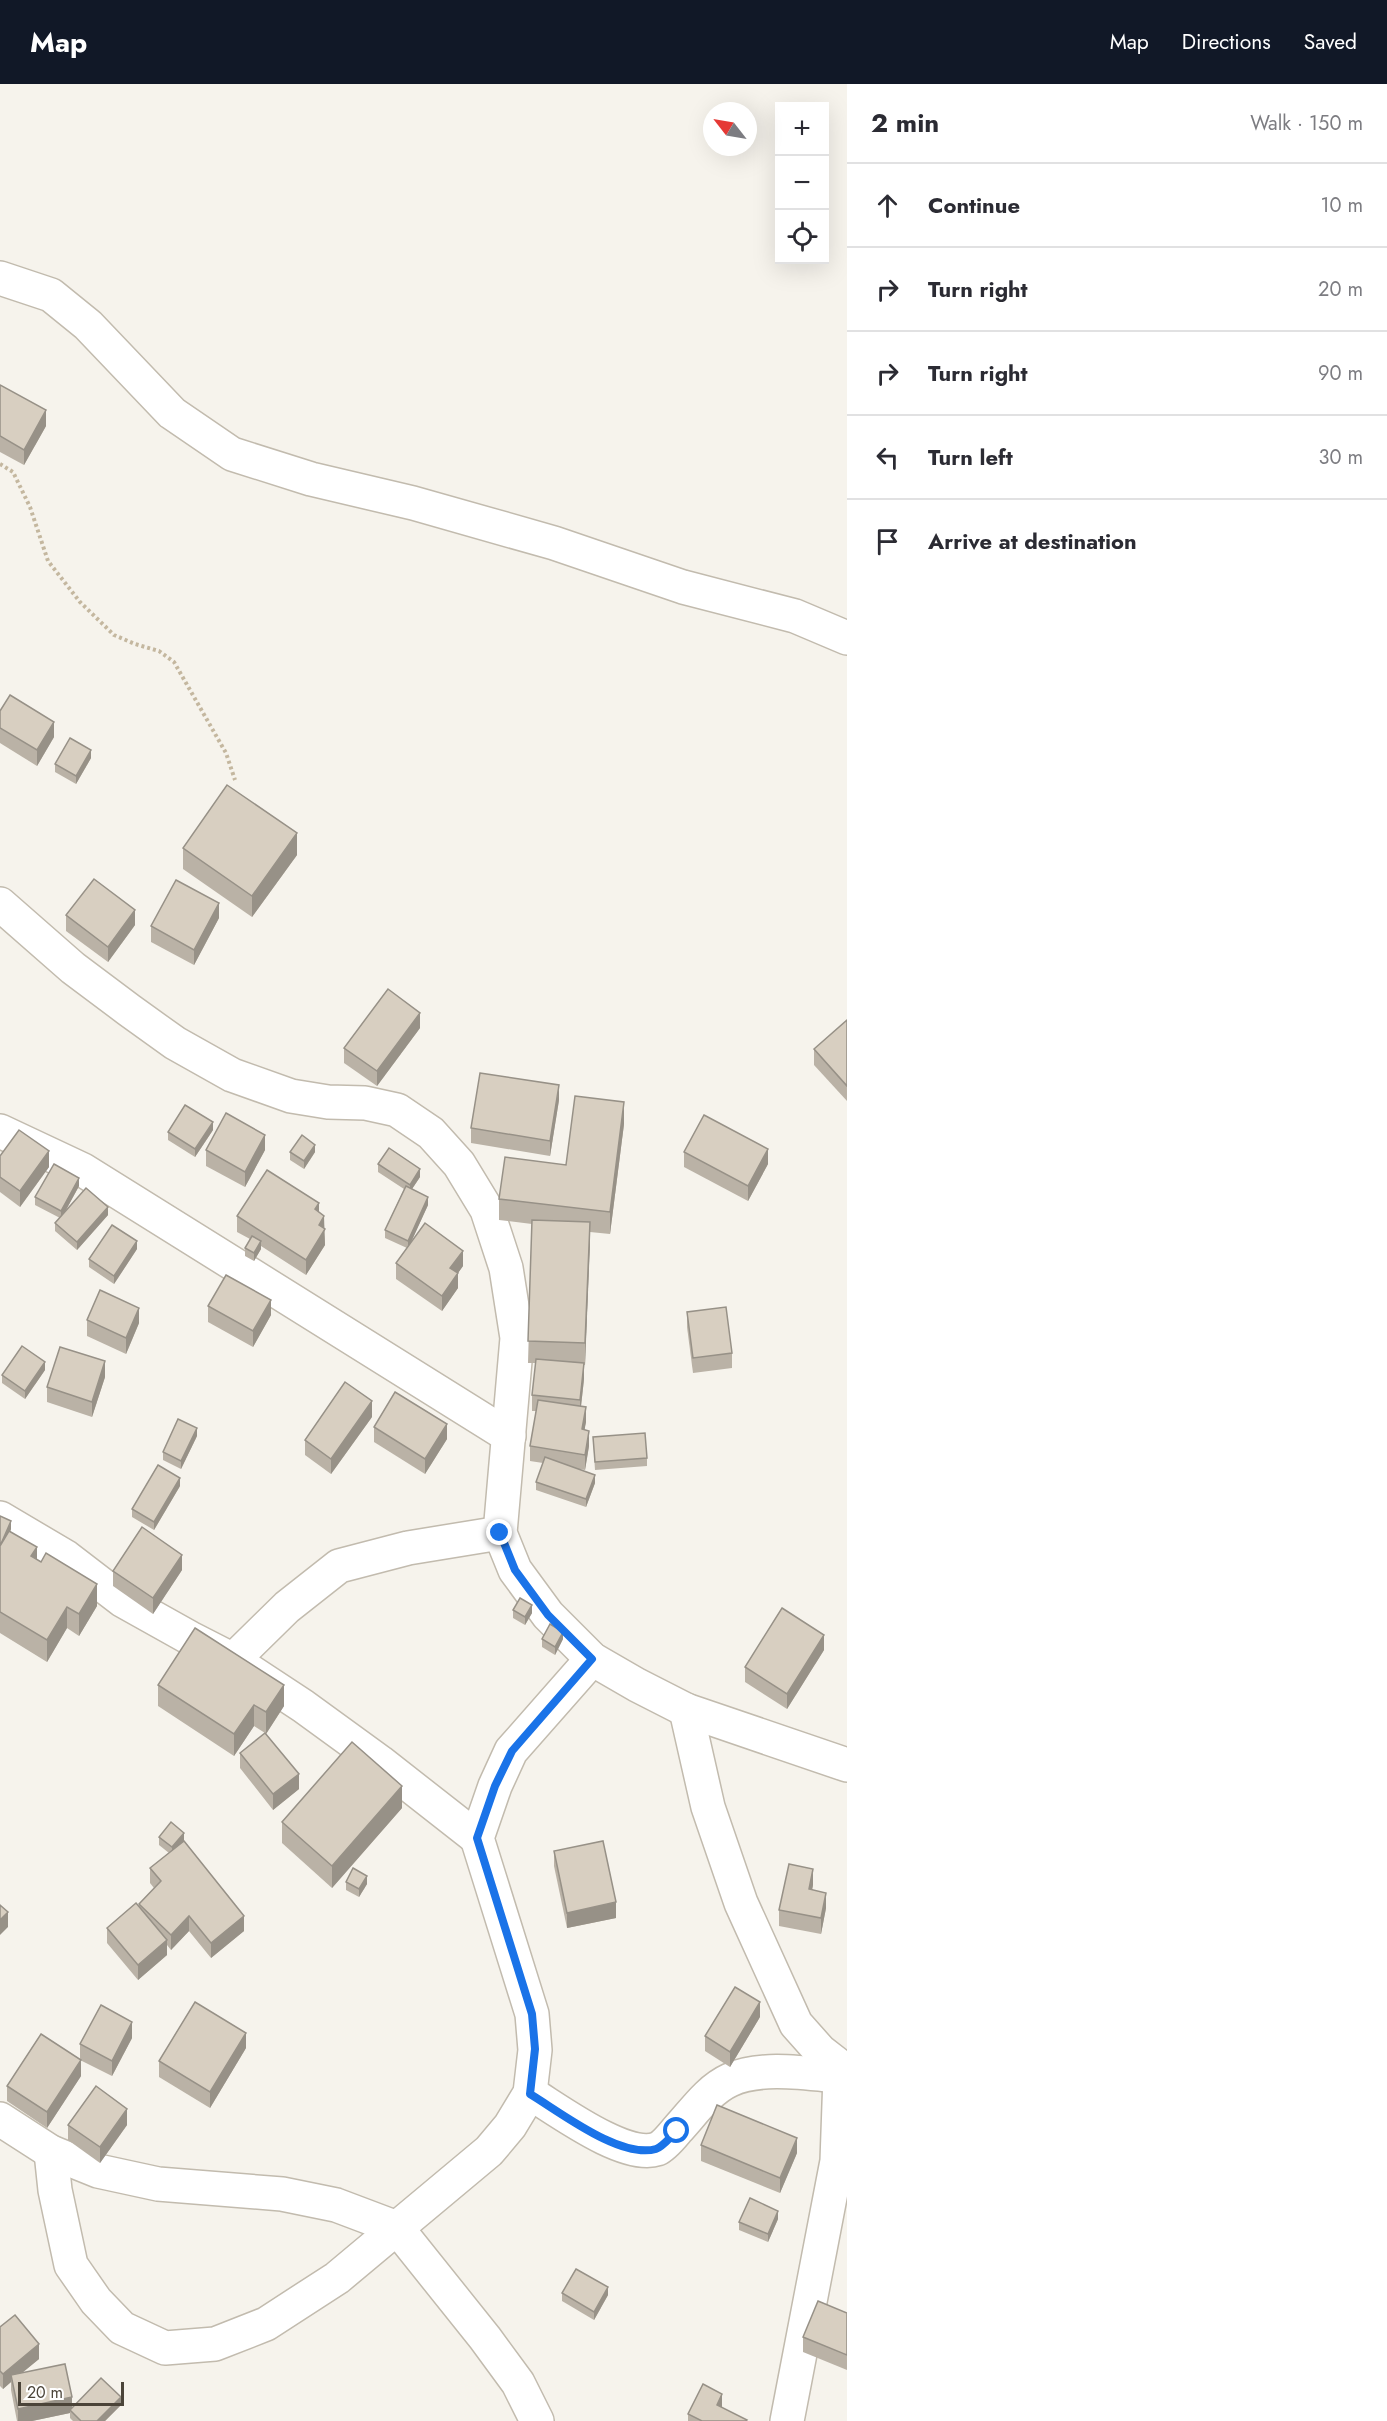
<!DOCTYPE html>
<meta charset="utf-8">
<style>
:root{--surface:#fff;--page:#f2f2f3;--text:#2b2b33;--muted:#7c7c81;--line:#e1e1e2;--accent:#111827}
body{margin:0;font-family:Jost,sans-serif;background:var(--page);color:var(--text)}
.controls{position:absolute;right:18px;top:18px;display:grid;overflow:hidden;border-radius:0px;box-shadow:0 6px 24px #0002}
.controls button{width:54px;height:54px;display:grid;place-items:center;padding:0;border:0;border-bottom:2px solid var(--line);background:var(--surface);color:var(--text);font:30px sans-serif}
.compass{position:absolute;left:703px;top:18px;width:54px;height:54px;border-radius:50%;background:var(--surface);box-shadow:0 6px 24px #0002;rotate:301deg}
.scale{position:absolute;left:18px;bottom:15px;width:106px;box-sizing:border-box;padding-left:6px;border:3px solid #4b4439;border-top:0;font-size:16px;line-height:21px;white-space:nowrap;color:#4b4439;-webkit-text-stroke:4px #fff;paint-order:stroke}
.stop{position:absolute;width:18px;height:18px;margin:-14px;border:4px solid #1a73e8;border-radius:50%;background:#fff}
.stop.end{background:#1a73e8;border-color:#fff;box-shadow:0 2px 6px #0008}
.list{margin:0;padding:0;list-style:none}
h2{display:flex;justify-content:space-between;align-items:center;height:78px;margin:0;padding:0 24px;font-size:26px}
h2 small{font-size:20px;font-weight:400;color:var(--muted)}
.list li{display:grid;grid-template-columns:39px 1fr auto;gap:18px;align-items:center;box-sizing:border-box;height:84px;padding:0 24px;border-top:2px solid var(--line)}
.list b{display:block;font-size:22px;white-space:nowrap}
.list em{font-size:20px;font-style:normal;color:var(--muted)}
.icon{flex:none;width:33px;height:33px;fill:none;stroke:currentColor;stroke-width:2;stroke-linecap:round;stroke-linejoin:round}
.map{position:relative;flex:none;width:847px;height:2337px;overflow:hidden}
header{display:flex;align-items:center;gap:36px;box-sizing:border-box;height:84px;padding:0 30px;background:var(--accent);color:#fff}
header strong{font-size:28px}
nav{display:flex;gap:33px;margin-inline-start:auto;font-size:21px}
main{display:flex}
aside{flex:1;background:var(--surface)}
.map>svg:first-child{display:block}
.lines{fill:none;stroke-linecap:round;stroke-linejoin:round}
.minor-casing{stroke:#c2bbae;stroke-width:36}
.path{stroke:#c4b79f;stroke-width:4;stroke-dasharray:3 3;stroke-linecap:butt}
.minor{stroke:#fff;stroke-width:33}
.wall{fill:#bab2a6}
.shaded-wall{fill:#979187}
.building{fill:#d8cfc1;stroke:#979187;stroke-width:1.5}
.route{stroke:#1a73e8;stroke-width:8}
</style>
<header>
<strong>Map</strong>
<nav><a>Map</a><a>Directions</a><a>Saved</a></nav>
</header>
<main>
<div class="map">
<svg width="847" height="2337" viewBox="0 0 847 2337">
<rect width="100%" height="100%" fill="#f6f3ec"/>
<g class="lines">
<defs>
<g id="minor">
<polyline points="0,194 51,211 88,241 172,329 232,370 311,395 413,419 554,459 683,503 795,532 847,554"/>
<polyline points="0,820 73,884 129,926 175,959 232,991 291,1012 328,1018 365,1019 397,1026 431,1049 459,1080 487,1126 506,1184 517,1254 500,1449 515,1486 548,1531 592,1575 637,1601 686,1626 847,1681"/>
<polyline points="0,1047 83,1086 509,1352"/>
<polyline points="0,1434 66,1473 122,1516 190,1554 233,1576 303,1622 380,1678 477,1754"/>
<polyline points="233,1576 287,1523 339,1482 408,1464 500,1449"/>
<polyline points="686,1626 708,1723 741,1819 796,1940 820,1967 847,1988"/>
<path d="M530,2009C558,2026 625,2076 657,2065C664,2062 672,2052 677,2046C693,2029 708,2006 730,1996C762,1981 811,1990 847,1993"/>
<polyline points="0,2035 51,2068 98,2087 158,2100 282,2110 336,2121 397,2144 485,2254 518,2299 537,2337"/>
<polyline points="51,2068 55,2106 71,2181 96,2217 122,2244 165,2264 215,2260 266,2240 337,2194 489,2067 510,2042 530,2009 535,1966 532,1930 477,1754 495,1702 511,1667 592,1575"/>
<polyline points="787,2337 837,2077 840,1992"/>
</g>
</defs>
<use href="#minor" class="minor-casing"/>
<polyline class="path" points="0,380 13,388 30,423 48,477 80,518 114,551 135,560 159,567 174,578 226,669 235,696"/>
<use href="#minor" class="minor"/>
</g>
<g class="wall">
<polygon points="0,301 46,342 24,381 0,368"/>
<polygon points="0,627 54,653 37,682 0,659"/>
<polygon points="91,674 76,700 55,688 55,680"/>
<polygon points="183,764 297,771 252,833 183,785"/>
<polygon points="66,831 135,841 108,878 66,847"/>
<polygon points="219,834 194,881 151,858 151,842"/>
<polygon points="847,936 847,1017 814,981 814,965"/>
<polygon points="420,944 377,1002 344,979 344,964"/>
<polygon points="559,1016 550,1072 471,1059 471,1044"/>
<polygon points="624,1040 610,1150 590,1148 585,1281 584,1281 584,1295 581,1322 586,1338 584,1346 589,1362 585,1386 579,1385 595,1399 586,1423 536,1406 536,1398 543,1379 530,1377 530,1362 536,1327 532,1327 532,1311 536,1279 528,1279 532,1140 499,1136 499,1115 566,1081"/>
<polygon points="213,1046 195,1073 168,1056 168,1048"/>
<polygon points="206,1066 265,1066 245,1103 206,1082"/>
<polygon points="290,1068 315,1068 304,1085 290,1076"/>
<polygon points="684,1068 768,1080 748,1117 684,1083"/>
<polygon points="0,1072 49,1083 20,1123 0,1108"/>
<polygon points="378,1080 420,1093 412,1105 428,1121 410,1160 463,1182 458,1189 458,1204 442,1227 396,1195 396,1179 407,1164 385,1154 385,1146 404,1105 378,1088"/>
<polygon points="79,1102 65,1128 108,1131 77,1166 55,1147 55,1139 60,1134 35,1121 35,1113"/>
<polygon points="319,1128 324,1145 325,1161 306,1191 261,1162 261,1165 254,1177 245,1172 245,1164 250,1155 237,1148 237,1132"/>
<polygon points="137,1165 114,1200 89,1183 89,1175"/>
<polygon points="208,1222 271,1231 253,1263 208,1238"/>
<polygon points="687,1228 732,1269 732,1284 693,1289 687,1243"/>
<polygon points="87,1236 139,1239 126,1270 87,1252"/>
<polygon points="45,1286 25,1315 2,1299 2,1291"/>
<polygon points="105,1293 92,1333 47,1318 47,1303"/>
<polygon points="372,1333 331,1390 305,1371 305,1356"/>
<polygon points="374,1343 447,1355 425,1390 374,1358"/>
<polygon points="197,1352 181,1385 163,1376 163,1368"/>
<polygon points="593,1353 647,1374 647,1382 595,1386"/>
<polygon points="180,1402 154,1446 132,1433 132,1425"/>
<polygon points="0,1432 11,1445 10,1448 37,1476 97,1522 79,1552 67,1544 47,1578 0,1549"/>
<polygon points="182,1486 153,1530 113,1502 113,1487"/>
<polygon points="513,1526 532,1529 525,1541 513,1534"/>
<polygon points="542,1555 563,1555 555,1571 542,1563"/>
<polygon points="824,1566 787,1625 745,1598 745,1583"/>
<polygon points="158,1601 284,1622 266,1650 299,1705 273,1726 240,1684 240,1669 265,1649 254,1642 234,1672 158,1622"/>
<polygon points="402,1724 332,1804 282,1759 282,1738"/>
<polygon points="159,1753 184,1757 244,1847 211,1874 189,1847 171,1866 167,1861 167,1871 138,1896 107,1859 107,1844 139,1822 139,1820 154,1804 150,1799 150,1784 169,1769 159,1761"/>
<polygon points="554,1767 616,1834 567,1844 554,1782"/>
<polygon points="346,1798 367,1800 359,1813 346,1806"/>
<polygon points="813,1801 812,1806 826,1824 821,1850 779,1842 779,1826"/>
<polygon points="760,1933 730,1983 705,1967 705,1952"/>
<polygon points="132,1954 112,1992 80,1976 80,1960"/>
<polygon points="246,1964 210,2024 159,1993 159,1977"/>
<polygon points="81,1992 47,2044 7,2017 7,2002"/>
<polygon points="68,2041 127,2041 100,2079 68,2056"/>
<polygon points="701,2061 797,2069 780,2109 701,2077"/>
<polygon points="778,2135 768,2158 739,2146 739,2138"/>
<polygon points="562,2209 608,2211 594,2236 562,2217"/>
<polygon points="847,2229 847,2286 803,2268 803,2253"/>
<polygon points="0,2243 39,2275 22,2289 72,2325 121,2321 105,2337 73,2337 70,2334 70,2329 32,2337 17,2337 11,2306 11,2298 3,2305 0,2302"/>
<polygon points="722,2324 747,2337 688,2337 688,2330"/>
</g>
<g class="shaded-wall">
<polygon points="46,326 46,342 24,381 24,366"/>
<polygon points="54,638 54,653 37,682 37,666"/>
<polygon points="91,666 91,674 76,700 76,692"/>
<polygon points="297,749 297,771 252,833 252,812"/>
<polygon points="219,819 219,834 194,881 194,866"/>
<polygon points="135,826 135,841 108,878 108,863"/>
<polygon points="420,929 420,944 377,1002 377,987"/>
<polygon points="559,1001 559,1016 550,1072 550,1057"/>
<polygon points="624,1018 624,1040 610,1150 610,1128"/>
<polygon points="213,1038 213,1046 195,1073 195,1065"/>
<polygon points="265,1051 265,1066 245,1103 245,1088"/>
<polygon points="315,1061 315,1068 304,1085 304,1077"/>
<polygon points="768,1065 768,1080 748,1117 748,1102"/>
<polygon points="49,1067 49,1083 20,1123 20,1107"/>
<polygon points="420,1085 420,1093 410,1108 410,1101"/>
<polygon points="79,1094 79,1102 61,1135 61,1127"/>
<polygon points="428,1113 428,1121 408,1165 408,1157"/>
<polygon points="319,1119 319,1134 315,1125"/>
<polygon points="108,1123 108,1131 77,1166 77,1158"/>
<polygon points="324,1132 325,1161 306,1191 306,1176 319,1141"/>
<polygon points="590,1138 590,1160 585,1281 585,1259"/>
<polygon points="137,1157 137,1165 114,1200 114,1192"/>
<polygon points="261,1157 261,1165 254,1177 254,1169"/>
<polygon points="463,1167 463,1182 458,1189 458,1204 442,1227 442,1212 450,1184"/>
<polygon points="271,1216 271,1231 253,1263 253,1247"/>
<polygon points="139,1224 139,1239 126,1270 126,1254"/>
<polygon points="105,1277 105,1293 92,1333 92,1318"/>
<polygon points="45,1278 45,1286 25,1315 25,1307"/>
<polygon points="584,1279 584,1295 580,1331 580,1316"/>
<polygon points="372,1317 372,1333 331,1390 331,1375"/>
<polygon points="586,1323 586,1338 582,1360 582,1345"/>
<polygon points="447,1340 447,1355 425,1390 425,1375"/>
<polygon points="197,1344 197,1352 181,1385 181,1377"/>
<polygon points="589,1347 589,1362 585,1386 585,1371"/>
<polygon points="595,1391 595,1399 586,1423 586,1415"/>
<polygon points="180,1394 180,1402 154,1446 154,1438"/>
<polygon points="11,1437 11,1445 1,1470 1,1462"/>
<polygon points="37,1463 37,1484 31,1472"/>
<polygon points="182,1471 182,1486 153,1530 153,1514"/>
<polygon points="97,1500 97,1522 79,1552 79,1530"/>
<polygon points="532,1521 532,1529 525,1541 525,1533"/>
<polygon points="67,1523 67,1544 47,1578 47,1556"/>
<polygon points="563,1548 563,1555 555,1571 555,1563"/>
<polygon points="824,1551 824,1566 787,1625 787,1610"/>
<polygon points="284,1601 284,1622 266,1650 266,1628"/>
<polygon points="254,1621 254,1642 234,1672 234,1650"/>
<polygon points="299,1690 299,1705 273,1726 273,1710"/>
<polygon points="402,1702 402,1724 332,1804 332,1782"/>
<polygon points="184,1749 184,1757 172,1771 172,1763"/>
<polygon points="813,1785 813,1801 809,1821 809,1805"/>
<polygon points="367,1792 367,1800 359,1813 359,1805"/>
<polygon points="826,1809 826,1824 821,1850 821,1834"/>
<polygon points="616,1818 616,1834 567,1844 567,1829"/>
<polygon points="8,1828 8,1843 0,1851 0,1836"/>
<polygon points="189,1832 189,1847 171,1866 171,1851"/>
<polygon points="244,1832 244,1847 211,1874 211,1859"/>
<polygon points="167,1856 167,1871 138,1896 138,1881"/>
<polygon points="760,1918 760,1933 730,1983 730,1968"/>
<polygon points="132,1938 132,1954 112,1992 112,1977"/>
<polygon points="246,1949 246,1964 210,2024 210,2008"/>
<polygon points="81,1976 81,1992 47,2044 47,2028"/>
<polygon points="127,2025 127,2041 100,2079 100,2063"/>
<polygon points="797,2054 797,2069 780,2109 780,2094"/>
<polygon points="778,2127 778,2135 768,2158 768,2150"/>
<polygon points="608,2203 608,2211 594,2236 594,2228"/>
<polygon points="39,2260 39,2275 12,2297 11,2291 11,2298 3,2305 3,2290"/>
<polygon points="722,2310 722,2325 717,2321"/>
<polygon points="72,2313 72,2328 70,2326 70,2329 32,2337 18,2337 18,2325"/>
<polygon points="121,2313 121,2321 105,2337 97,2337"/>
</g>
<g class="building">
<polygon points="0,301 46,326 24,366 0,352"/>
<polygon points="10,611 54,638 37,666 0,644 0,627"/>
<polygon points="70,654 91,666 76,692 55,680"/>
<polygon points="227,701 297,749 252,812 183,764"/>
<polygon points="94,795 135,826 108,863 66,831"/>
<polygon points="176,796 219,819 194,866 151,842"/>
<polygon points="388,905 420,929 377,987 344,964"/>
<polygon points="847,936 847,1002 814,965"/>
<polygon points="480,989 559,1001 550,1057 471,1044"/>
<polygon points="575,1012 624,1018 610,1128 499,1115 505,1073 566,1081"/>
<polygon points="185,1021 213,1038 195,1065 168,1048"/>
<polygon points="226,1029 265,1051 245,1088 206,1066"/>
<polygon points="704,1031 768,1065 748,1102 684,1068"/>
<polygon points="19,1046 49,1067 20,1107 0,1093 0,1072"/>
<polygon points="302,1051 315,1061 304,1077 290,1068"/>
<polygon points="389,1064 420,1085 410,1101 378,1080"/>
<polygon points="54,1080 79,1094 61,1127 35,1113"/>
<polygon points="267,1086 319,1119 315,1125 324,1132 319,1141 325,1145 306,1176 237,1132"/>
<polygon points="406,1102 428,1113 408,1157 385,1146"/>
<polygon points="86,1104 108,1123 77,1158 55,1139"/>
<polygon points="532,1136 590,1138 585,1259 528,1257"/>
<polygon points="425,1139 463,1167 450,1184 458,1189 442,1212 396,1179"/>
<polygon points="112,1141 137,1157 114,1192 89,1175"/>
<polygon points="252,1152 261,1157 254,1169 245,1164"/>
<polygon points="226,1191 271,1216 253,1247 208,1222"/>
<polygon points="100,1206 139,1224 126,1254 87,1236"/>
<polygon points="726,1223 732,1269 693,1274 687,1228"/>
<polygon points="22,1262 45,1278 25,1307 2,1291"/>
<polygon points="60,1263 105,1277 92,1318 47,1303"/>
<polygon points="536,1275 584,1279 580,1316 532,1311"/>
<polygon points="345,1298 372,1317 331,1375 305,1356"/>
<polygon points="395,1308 447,1340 425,1375 374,1343"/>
<polygon points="538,1316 586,1323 582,1345 589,1347 585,1371 530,1362"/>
<polygon points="178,1335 197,1344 181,1377 163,1368"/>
<polygon points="645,1349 647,1374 595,1378 593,1353"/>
<polygon points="545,1373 595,1391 586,1415 536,1398"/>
<polygon points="158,1381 180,1394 154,1438 132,1425"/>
<polygon points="0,1432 11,1437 0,1462"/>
<polygon points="142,1443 182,1471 153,1514 113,1487"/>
<polygon points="9,1447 37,1463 31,1472 41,1478 46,1469 97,1500 79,1530 67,1523 47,1556 0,1528 0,1462"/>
<polygon points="520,1514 532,1521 525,1533 513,1526"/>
<polygon points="782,1524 824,1551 787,1610 745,1583"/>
<polygon points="550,1540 563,1548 555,1563 542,1555"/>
<polygon points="195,1544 284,1601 266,1628 254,1621 234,1650 158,1601"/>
<polygon points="265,1649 299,1690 273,1710 240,1669"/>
<polygon points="352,1658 402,1702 332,1782 282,1738"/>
<polygon points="171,1738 184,1749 172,1763 159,1753"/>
<polygon points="184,1757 244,1832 211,1859 189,1832 171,1851 139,1820 161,1797 150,1784"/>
<polygon points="603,1757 616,1818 567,1829 554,1767"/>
<polygon points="789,1780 813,1785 809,1805 826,1809 821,1834 779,1826"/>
<polygon points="353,1784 367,1792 359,1805 346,1798"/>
<polygon points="136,1819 167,1856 138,1881 107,1844"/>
<polygon points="0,1821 8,1828 0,1836"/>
<polygon points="735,1903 760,1918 730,1968 705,1952"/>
<polygon points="195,1918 246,1949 210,2008 159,1977"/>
<polygon points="101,1921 132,1938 112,1977 80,1960"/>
<polygon points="41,1950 81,1976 47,2028 7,2002"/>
<polygon points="96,2002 127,2025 100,2063 68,2041"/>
<polygon points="717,2021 797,2054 780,2094 701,2061"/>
<polygon points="750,2114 778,2127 768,2150 739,2138"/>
<polygon points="576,2185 608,2203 594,2228 562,2209"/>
<polygon points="818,2217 847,2229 847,2271 803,2253"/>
<polygon points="15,2231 39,2260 3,2290 0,2287 0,2243"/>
<polygon points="65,2280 72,2313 18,2325 11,2291"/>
<polygon points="101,2294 121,2313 97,2337 81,2337 70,2326"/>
<polygon points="703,2300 722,2310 717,2321 747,2336 746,2337 702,2337 688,2330"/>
</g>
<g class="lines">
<path class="route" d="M500,1449L515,1486L548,1531L592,1575L512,1667L495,1702L477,1754L532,1930L535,1965L530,2010C560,2028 620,2075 656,2065C663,2063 671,2052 677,2047"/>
</g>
</svg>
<div class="controls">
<button>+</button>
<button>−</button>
<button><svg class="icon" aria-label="locate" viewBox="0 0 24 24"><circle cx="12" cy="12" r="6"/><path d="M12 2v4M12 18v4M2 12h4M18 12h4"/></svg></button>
</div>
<svg class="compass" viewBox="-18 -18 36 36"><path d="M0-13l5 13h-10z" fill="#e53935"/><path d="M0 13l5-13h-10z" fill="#7c7c81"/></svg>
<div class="scale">20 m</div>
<div class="stop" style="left:677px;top:2047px"></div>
<div class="stop end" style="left:500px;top:1449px"></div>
</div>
<aside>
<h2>2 min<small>Walk · 150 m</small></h2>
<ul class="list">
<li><svg class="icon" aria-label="ahead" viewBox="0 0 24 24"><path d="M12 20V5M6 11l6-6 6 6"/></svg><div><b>Continue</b></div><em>10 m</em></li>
<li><svg class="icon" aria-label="right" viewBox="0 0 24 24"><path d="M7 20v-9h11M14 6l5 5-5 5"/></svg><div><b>Turn right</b></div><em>20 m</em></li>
<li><svg class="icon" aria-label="right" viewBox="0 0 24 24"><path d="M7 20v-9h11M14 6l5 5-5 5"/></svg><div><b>Turn right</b></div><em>90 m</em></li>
<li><svg class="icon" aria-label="left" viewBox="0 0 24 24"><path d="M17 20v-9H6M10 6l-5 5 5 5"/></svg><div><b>Turn left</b></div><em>30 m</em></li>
<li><svg class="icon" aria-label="arrive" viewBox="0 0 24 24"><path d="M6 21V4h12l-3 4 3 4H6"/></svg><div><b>Arrive at destination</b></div></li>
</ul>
</aside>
</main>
